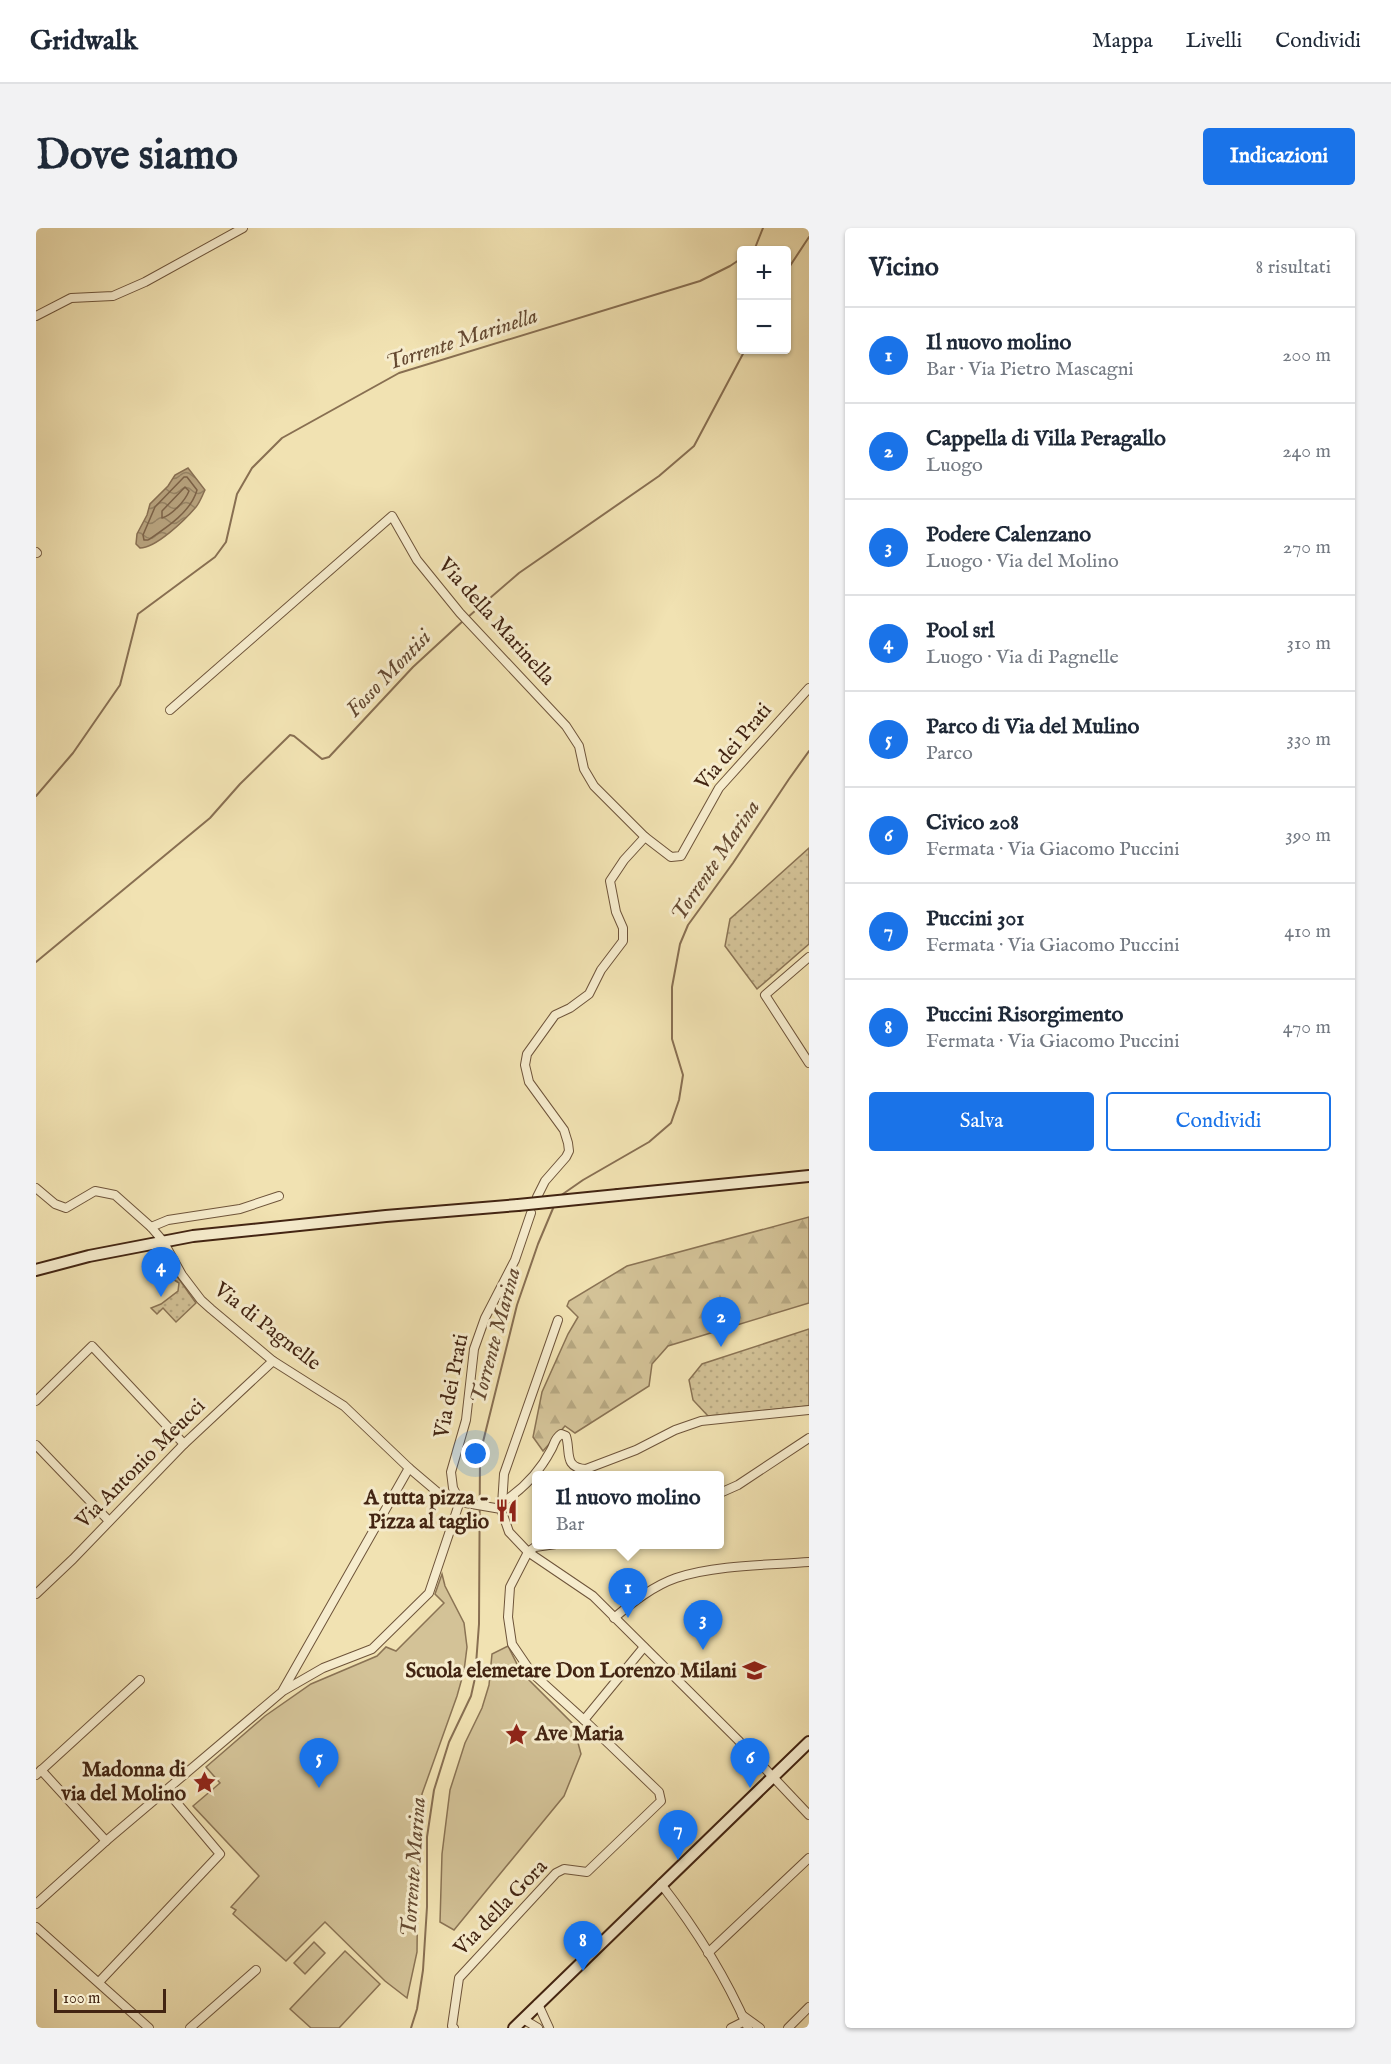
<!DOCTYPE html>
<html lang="it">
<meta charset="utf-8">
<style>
:root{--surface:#fff;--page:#f2f2f3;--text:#1f2937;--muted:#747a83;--line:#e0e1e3;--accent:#1a73e8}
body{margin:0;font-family:"IM FELL English",serif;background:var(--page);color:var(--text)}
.controls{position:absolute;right:18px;top:18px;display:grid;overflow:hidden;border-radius:6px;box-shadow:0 2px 4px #0004}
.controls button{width:54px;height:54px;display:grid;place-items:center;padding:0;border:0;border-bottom:2px solid var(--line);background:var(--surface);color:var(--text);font:30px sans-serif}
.scale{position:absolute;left:18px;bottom:15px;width:112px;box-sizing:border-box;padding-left:6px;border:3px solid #422412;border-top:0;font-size:16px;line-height:21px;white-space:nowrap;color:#422412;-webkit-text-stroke:4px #f6eccd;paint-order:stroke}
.you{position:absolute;left:440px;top:1226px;width:21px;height:21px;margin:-15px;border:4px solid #fff;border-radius:50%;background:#1a73e8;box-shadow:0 0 0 9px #1a73e833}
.badge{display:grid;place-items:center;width:39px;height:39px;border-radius:50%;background:var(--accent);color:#fff;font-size:20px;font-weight:700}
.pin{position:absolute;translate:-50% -50px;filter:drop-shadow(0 2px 3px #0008)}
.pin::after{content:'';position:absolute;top:32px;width:21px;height:18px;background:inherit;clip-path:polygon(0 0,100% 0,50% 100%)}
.popup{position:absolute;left:496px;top:1243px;width:192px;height:78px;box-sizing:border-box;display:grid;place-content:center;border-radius:6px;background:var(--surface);filter:drop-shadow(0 2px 4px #0005);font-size:20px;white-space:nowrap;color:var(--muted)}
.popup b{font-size:22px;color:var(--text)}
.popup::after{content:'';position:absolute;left:50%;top:100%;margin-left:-12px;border:12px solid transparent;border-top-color:var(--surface)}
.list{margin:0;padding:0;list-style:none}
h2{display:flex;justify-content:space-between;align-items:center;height:78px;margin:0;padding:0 24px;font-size:26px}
h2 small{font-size:20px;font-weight:400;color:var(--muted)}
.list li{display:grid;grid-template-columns:39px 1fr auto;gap:18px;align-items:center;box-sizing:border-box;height:96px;padding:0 24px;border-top:2px solid var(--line)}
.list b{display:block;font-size:22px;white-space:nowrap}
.list p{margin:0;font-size:20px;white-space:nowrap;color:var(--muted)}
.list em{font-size:20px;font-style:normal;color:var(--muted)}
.actions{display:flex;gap:12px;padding:18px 24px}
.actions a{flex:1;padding:14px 0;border:2px solid var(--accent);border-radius:6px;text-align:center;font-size:21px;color:var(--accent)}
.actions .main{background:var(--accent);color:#fff}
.map{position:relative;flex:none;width:773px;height:1800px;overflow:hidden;border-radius:6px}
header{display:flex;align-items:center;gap:36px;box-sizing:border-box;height:84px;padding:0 30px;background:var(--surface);border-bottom:2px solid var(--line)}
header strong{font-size:28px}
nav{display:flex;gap:33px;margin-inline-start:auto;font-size:21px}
.intro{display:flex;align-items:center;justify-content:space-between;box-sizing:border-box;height:144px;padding:0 36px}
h1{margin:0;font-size:42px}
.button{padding:15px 27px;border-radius:6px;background:var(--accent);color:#fff;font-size:21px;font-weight:700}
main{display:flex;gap:36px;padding:0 36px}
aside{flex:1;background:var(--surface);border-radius:6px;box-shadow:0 2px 4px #0004}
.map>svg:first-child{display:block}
.forest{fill:url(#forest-firs);stroke:#8a7354;stroke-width:1.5}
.park{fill:#d3c297;stroke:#8a7354;stroke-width:1.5}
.garden{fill:url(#garden-dots);stroke:#8a7354;stroke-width:1.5}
.water{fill:url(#water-waves);stroke:#886f52;stroke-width:1.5}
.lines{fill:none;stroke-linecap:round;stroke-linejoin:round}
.shore{stroke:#7c6247;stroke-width:1.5}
.stream{stroke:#886f52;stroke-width:2}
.street-casing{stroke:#6e543a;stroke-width:10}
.secondary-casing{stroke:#422412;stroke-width:14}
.street{stroke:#f6eccd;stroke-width:8}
.secondary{stroke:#f6eccd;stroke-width:10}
.secondary-bridge-casing{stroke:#422412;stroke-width:14;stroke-linecap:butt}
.secondary-bridge{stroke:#f6eccd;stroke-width:10}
.labels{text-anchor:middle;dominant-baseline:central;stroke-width:6;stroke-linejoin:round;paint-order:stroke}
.street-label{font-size:21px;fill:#422412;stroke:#f6eccd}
.poi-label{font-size:21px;font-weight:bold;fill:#422412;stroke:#f6eccd;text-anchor:end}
.water-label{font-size:22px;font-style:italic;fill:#654a32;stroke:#f6eccd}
</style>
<header>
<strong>Gridwalk</strong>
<nav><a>Mappa</a><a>Livelli</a><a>Condividi</a></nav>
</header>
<div class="intro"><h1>Dove siamo</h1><a class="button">Indicazioni</a></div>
<main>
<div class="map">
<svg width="773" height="1800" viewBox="0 0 773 1800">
<defs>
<pattern id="forest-firs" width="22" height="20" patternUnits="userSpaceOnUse" patternTransform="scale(1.5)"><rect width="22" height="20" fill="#d3c297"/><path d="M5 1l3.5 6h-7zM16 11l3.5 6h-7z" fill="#b6a781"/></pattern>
<pattern id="garden-dots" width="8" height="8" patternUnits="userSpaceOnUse" patternTransform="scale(1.5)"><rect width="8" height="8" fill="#d3c297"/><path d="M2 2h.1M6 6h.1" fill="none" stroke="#b6a781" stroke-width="1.8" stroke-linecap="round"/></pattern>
<pattern id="water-waves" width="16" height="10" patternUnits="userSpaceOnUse" patternTransform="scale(1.5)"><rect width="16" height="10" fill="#b6a17c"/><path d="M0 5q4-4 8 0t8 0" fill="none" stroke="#968364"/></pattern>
</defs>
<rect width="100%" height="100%" fill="#f1e2b2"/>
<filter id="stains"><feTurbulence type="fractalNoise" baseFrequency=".00333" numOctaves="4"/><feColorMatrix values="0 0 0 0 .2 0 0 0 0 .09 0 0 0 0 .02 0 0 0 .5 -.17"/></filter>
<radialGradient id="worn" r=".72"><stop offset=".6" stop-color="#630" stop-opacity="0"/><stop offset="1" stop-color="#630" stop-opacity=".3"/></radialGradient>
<polygon class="forest" points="773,989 773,1075 632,1118 616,1136 613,1158 539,1205 529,1198 507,1223 497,1209 506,1164 532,1106 542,1089 531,1078 533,1073 591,1038"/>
<g class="park">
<polygon points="406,1346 409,1358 428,1395 431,1419 428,1443 421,1468 386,1566 382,1636 381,1724 371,1770 349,1753 289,1694 250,1733 197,1686 200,1682 195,1679 223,1648 157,1578 184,1555 170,1539 229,1488 275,1456 341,1428 350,1419 360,1423 408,1375 399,1366"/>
<polygon points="472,1418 485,1444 537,1496 545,1526 528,1568 418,1702 404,1694 406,1626 414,1562 429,1515 446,1480 453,1457 456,1426"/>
<polygon points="278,1714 289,1725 269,1746 258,1735"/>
<polygon points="309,1723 344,1756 303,1800 275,1800 254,1781"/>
</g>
<g class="garden">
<polygon points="773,620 773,716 721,761 689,718 694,691"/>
<polygon points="135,1040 160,1075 140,1094 127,1080 121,1086 115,1080 125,1076 142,1063 143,1055 135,1050 133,1041"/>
<polygon points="773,1101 773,1178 672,1188 657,1172 653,1152 666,1136"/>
</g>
<path class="water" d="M152,240L169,262C166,268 164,274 160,279C149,292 120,320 104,320L100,316L101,306L111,287L114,276L132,258L139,247Z"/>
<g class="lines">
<g class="shore">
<path d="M148,249H151L161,262C155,284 130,300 112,312H108L107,307L119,279Z"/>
<path d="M149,259L153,263C149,273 136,287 126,290V283Z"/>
</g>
<g class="stream">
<polyline points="716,22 719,20 727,0"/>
<polyline points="750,44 773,9"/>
<polyline points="432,389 483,345 623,248 658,218 709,122"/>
<polyline points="0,568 37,525 84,457 102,386 179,329 190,314 201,266 216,240 246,210 363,145 664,53 694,38 706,30"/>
<polyline points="0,734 174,590 204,556 254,507 258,508 286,531 293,529 377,439 428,392"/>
<polyline points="524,968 547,952 613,914 635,895 643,872 647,847 636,811 636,759 644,716 652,697 697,635 753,551 773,523"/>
<polyline points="375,1800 381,1781 387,1742 391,1679 391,1609 398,1562 413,1514 435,1468 439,1450 443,1396 444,1226 481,1077 502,1016 518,978"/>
</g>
<defs>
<g id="street">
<polyline points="0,88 35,70 77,68 109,54 207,0"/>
<polyline points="0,324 1,325"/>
<polyline points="134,482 356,288 381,332 424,385 530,498 543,518 548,541 558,558 609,609 635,629 645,628 683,560 773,460"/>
<polyline points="773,729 729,767 773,835"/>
<polyline points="0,960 19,976 30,980 59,963 79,967 115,999 127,1013 146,1047 165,1072 175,1081 237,1133 308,1178 373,1240 406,1268 430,1275 465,1281"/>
<polyline points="501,969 509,953 530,929 533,923 532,915 528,902 493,854 489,837 491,826 519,787 534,780 553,766 565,742 587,713 587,700 580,684 574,653 588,632 609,609"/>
<polyline points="115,999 132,992 204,981 243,968"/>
<polyline points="0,1173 56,1118 148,1216"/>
<polyline points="0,1217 73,1293"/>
<polyline points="684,1265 702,1257 773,1210"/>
<polyline points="424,1273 417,1260 415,1244 430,1192 438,1121 449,1090 479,1032 495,985"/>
<path d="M467,1274C487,1261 504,1243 515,1222C519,1215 518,1211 525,1206L530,1208C535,1223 527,1240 550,1241L600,1222L639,1202L665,1193L773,1182"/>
<polyline points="466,1277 468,1246 522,1092"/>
<polyline points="465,1281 473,1304 492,1324 557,1368 702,1512 773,1587"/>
<polyline points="492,1324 474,1359 472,1389 476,1416 495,1444 548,1492 608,1419"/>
<polyline points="492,1324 499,1319 520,1316"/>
<polyline points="0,1366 37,1331 148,1216 237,1133"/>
<path d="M578,1390C597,1374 617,1358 640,1350C678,1337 732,1337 773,1334"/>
<polyline points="247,1462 373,1240"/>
<polyline points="5,1542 70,1613"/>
<polyline points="0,1547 104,1452"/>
<path d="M625,1656C659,1700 690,1749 712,1800"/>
<polyline points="0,1676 70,1613 247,1463 287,1440 336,1421 393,1365 424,1273"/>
<polyline points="0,1699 113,1800"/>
<polyline points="672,1725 773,1630"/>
<polyline points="63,1754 184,1626 130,1562"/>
<polyline points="502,1776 513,1800"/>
<polyline points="706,1787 724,1800"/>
<polyline points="487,1791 502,1800"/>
<polyline points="154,1800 220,1742"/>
<polyline points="418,1800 416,1798 423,1750 520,1645 528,1641 551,1644 625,1573 623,1564 548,1492"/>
<polyline points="695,1800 709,1793"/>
<polyline points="752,1800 773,1779"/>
</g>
<g id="secondary">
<polyline points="582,967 773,948"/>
<polyline points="0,1042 53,1028 157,1008 350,988 482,977"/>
<polyline points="478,1800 773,1514"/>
</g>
</defs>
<use href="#street" class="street-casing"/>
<use href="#secondary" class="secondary-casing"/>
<use href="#street" class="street"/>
<use href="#secondary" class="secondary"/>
<defs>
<polyline id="secondary-bridge" points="482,977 582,967"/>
</defs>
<use href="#secondary-bridge" class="secondary-bridge-casing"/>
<use href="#secondary-bridge" class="secondary-bridge"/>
</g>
<defs>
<symbol id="restaurant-bare" viewBox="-9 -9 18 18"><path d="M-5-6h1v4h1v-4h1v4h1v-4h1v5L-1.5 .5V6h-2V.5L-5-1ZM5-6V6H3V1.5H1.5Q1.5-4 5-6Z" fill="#8f2418" stroke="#f6eccd" stroke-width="2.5" paint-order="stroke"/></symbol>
<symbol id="school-bare" viewBox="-9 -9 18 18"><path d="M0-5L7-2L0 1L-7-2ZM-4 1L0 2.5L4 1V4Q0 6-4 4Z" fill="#8f2418" stroke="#f6eccd" stroke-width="2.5" paint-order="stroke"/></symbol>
<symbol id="sight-bare" viewBox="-9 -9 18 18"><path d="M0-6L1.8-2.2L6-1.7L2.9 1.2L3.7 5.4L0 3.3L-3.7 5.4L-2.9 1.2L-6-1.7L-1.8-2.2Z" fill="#8f2418" stroke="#f6eccd" stroke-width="2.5" paint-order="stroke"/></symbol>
</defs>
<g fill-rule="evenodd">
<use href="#restaurant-bare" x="454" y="1266" width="33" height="33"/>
<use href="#school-bare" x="702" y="1426" width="33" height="33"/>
<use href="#sight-bare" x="464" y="1490" width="33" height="33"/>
<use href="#sight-bare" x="152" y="1538" width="33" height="33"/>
</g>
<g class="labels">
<g class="street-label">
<text transform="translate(460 394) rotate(48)">Via della Marinella</text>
<text transform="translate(698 519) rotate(-50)">Via dei Prati</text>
<text transform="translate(231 1099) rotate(38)">Via di Pagnelle</text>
<text transform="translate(416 1158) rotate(-79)">Via dei Prati</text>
<text transform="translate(105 1236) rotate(-45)">Via Antonio Meucci</text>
<text transform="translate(465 1680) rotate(-46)">Via della Gora</text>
</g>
<g class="poi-label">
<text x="453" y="1270">A tutta pizza -<tspan x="453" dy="24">Pizza al taglio</tspan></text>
<text x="701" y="1443">Scuola elemetare Don Lorenzo Milani</text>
<text x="499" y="1506" text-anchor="start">Ave Maria</text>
<text x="150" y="1542">Madonna di<tspan x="150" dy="24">via del Molino</tspan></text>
</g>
<g class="water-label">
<text transform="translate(426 112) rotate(-18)">Torrente Marinella</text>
<text transform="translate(353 446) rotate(-46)">Fosso Montisi</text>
<text transform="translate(680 633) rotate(-56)">Torrente Marina</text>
<text transform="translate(460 1108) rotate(-75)">Torrente Marina</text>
<text transform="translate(378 1639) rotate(-86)">Torrente Marina</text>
</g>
</g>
<rect width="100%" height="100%" filter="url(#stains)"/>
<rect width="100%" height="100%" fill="url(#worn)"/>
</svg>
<div class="controls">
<button>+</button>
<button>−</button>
</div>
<div class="scale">100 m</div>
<div class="you"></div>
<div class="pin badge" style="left:592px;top:1390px">1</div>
<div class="popup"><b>Il nuovo molino</b>Bar</div>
<div class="pin badge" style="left:685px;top:1119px">2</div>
<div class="pin badge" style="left:667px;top:1422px">3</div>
<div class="pin badge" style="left:125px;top:1069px">4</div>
<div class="pin badge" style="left:283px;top:1560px">5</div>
<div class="pin badge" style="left:714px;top:1560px">6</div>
<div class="pin badge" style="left:642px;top:1632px">7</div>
<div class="pin badge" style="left:547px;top:1743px">8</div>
</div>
<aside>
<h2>Vicino<small>8 risultati</small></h2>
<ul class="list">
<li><span class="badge">1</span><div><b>Il nuovo molino</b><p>Bar · Via Pietro Mascagni</p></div><em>200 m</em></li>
<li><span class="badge">2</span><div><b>Cappella di Villa Peragallo</b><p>Luogo</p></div><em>240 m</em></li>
<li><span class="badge">3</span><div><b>Podere Calenzano</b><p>Luogo · Via del Molino</p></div><em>270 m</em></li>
<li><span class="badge">4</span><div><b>Pool srl</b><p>Luogo · Via di Pagnelle</p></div><em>310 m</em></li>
<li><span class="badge">5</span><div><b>Parco di Via del Mulino</b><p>Parco</p></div><em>330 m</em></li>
<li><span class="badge">6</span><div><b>Civico 208</b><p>Fermata · Via Giacomo Puccini</p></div><em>390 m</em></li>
<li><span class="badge">7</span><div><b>Puccini 301</b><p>Fermata · Via Giacomo Puccini</p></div><em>410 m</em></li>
<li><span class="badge">8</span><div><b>Puccini Risorgimento</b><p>Fermata · Via Giacomo Puccini</p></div><em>470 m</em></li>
</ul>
<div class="actions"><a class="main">Salva</a><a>Condividi</a></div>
</aside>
</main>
